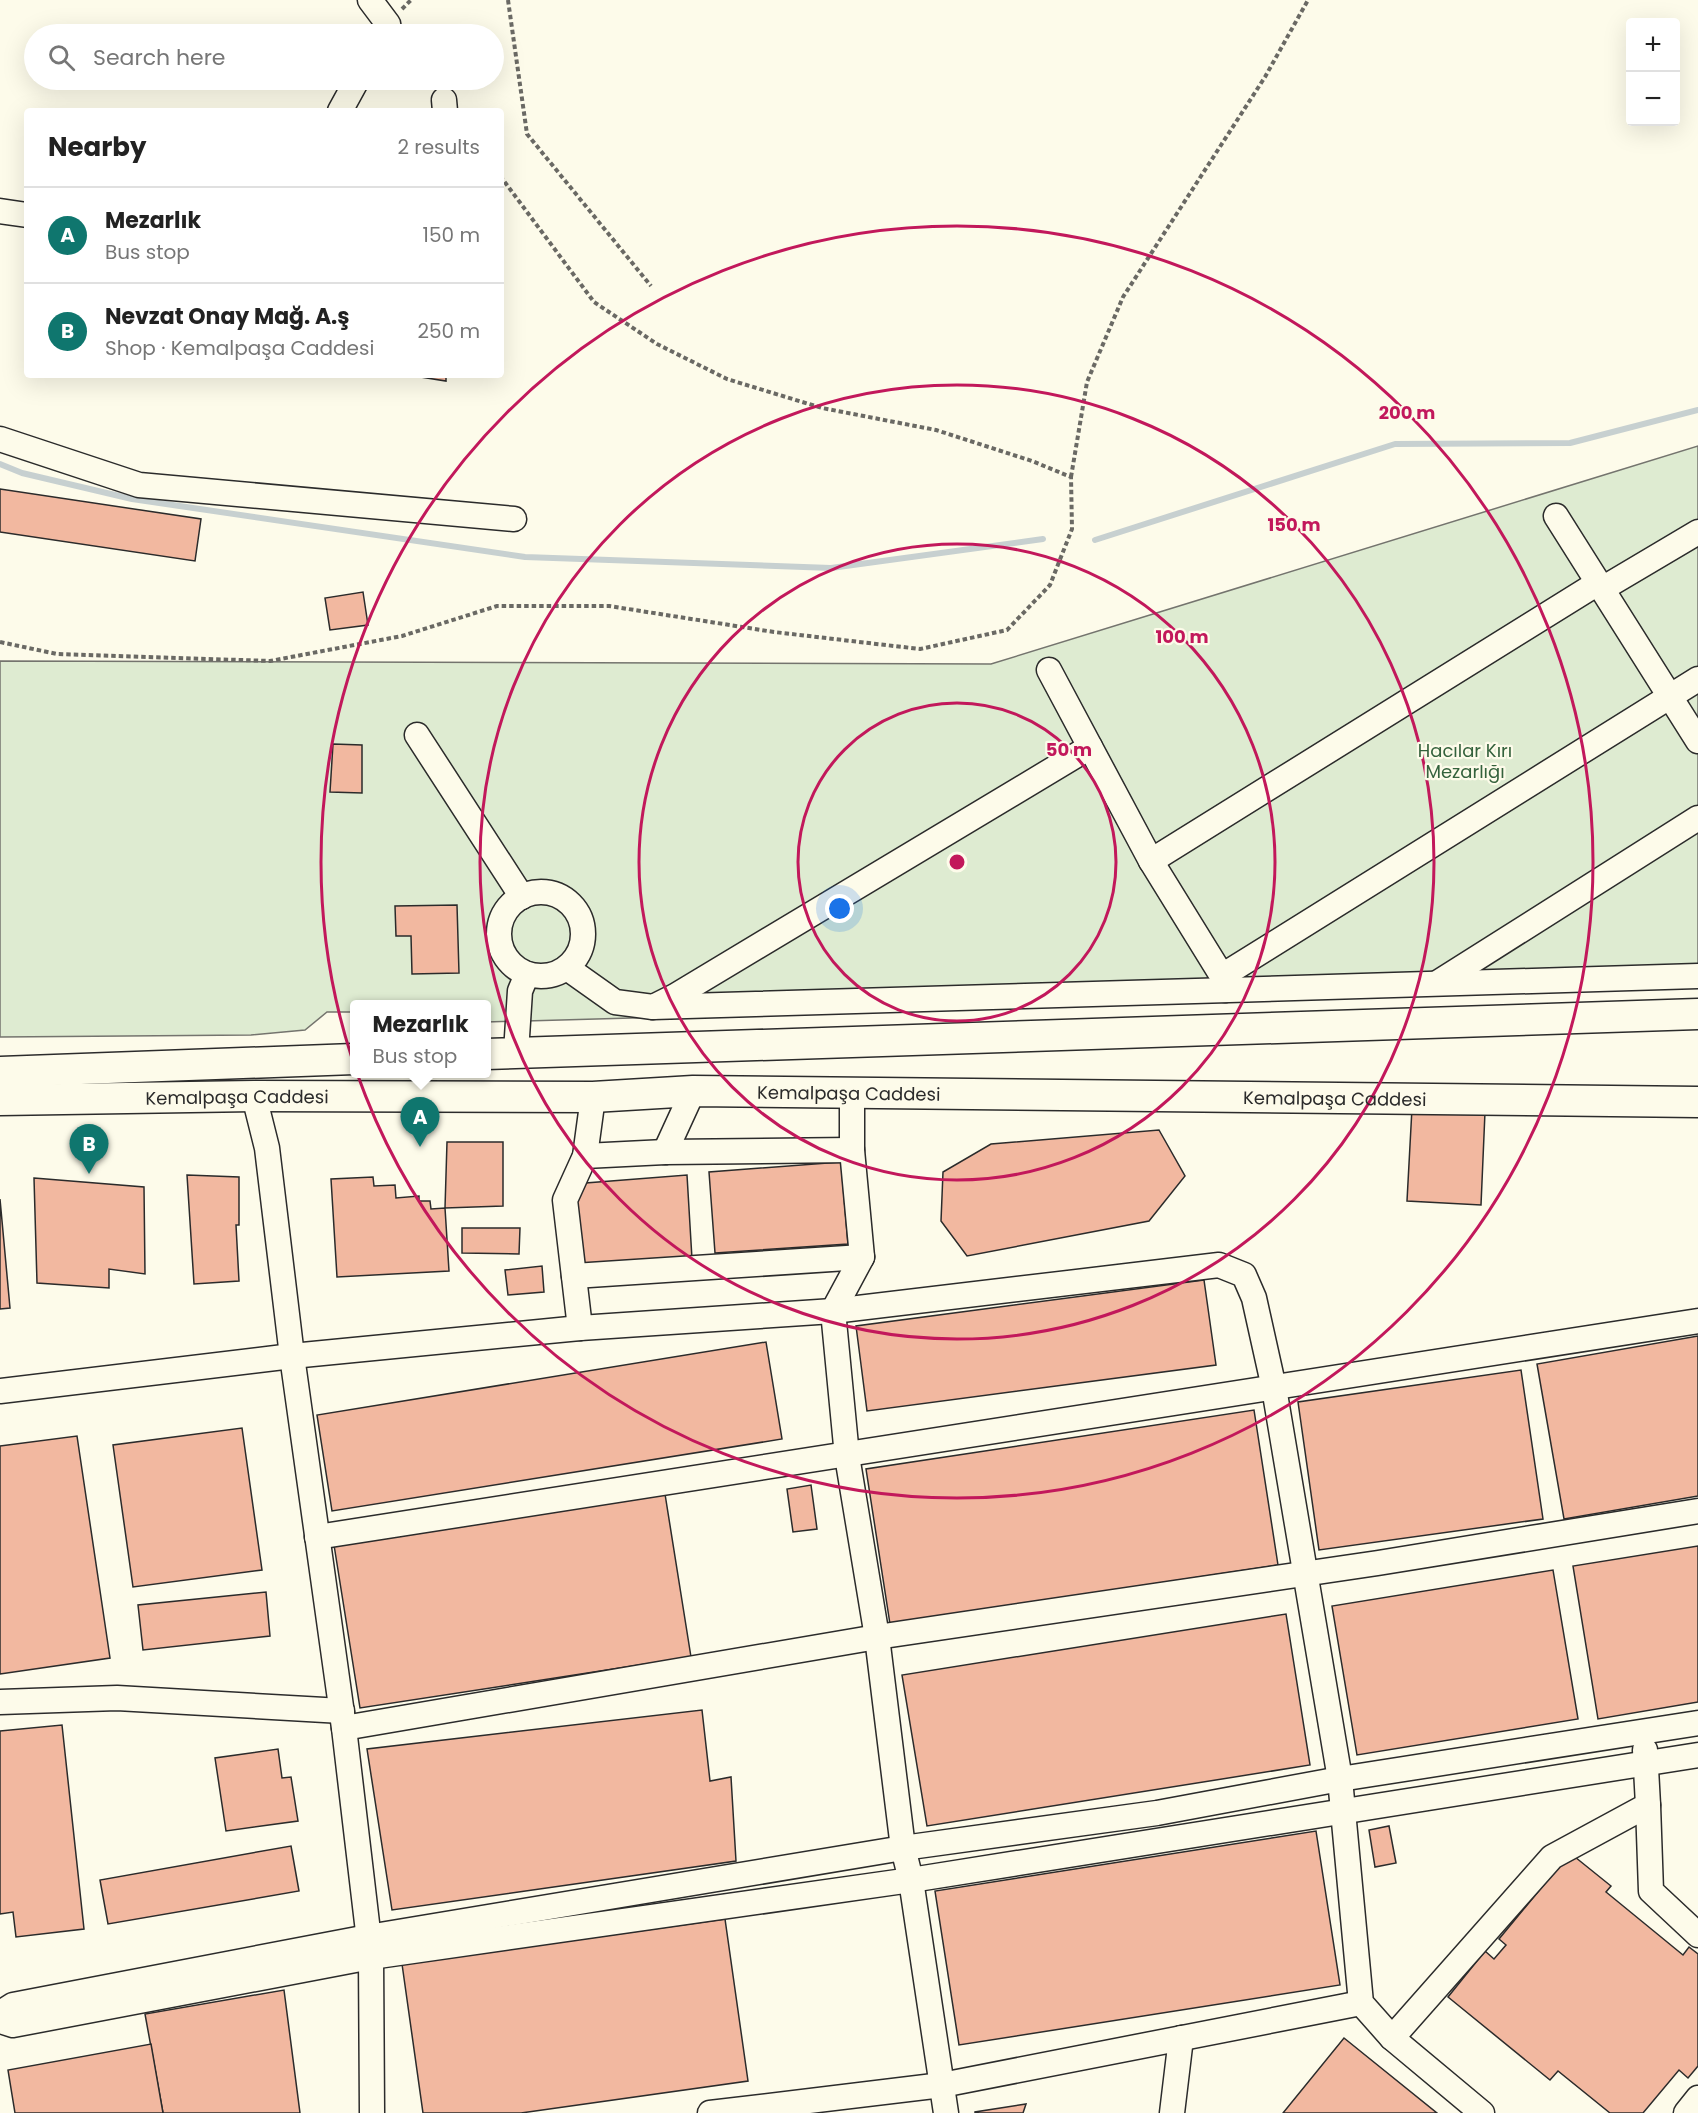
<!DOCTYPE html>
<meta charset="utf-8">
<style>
:root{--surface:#fff;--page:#f6f6f6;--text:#222;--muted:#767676;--line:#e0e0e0;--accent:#0f766e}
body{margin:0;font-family:Poppins,sans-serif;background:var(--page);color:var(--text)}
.controls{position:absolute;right:18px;top:18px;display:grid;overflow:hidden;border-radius:6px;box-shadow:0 6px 24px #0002}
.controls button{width:54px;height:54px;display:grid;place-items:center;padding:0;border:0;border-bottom:2px solid var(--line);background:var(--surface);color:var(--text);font:30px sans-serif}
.you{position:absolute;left:840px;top:909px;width:21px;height:21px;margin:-15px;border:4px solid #fff;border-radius:50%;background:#1a73e8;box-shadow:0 0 0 9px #1a73e833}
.badge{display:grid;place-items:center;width:39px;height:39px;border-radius:50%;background:var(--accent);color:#fff;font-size:20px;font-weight:700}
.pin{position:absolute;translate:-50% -50px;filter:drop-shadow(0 2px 3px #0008)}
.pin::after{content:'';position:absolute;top:32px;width:21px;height:18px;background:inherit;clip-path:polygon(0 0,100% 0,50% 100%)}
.popup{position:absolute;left:350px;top:1000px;width:141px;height:78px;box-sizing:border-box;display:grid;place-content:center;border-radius:6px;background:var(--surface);filter:drop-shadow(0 2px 4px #0005);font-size:20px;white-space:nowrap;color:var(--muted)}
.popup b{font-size:22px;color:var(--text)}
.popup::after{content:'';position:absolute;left:50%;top:100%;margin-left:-12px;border:12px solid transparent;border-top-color:var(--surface)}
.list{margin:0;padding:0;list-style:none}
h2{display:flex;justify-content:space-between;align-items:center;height:78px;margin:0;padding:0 24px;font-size:26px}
h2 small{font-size:20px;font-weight:400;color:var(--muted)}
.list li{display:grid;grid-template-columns:39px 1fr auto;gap:18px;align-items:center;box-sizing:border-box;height:96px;padding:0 24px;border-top:2px solid var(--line)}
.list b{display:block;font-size:22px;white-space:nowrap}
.list p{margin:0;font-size:20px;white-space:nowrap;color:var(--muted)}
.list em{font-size:20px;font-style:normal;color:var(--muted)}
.icon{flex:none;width:33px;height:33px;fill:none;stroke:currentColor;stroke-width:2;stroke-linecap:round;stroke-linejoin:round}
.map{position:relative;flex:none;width:1698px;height:2113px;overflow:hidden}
.search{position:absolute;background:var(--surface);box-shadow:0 6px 24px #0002;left:24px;top:24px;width:480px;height:66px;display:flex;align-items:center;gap:15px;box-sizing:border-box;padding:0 21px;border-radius:33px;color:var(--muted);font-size:22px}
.panel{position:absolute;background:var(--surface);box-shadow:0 6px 24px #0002;left:24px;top:108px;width:480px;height:270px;border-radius:6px}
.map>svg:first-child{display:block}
.green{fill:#deebd1;stroke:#74746e;stroke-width:1.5}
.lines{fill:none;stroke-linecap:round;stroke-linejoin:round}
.stream{stroke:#c7d0d0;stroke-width:6}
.building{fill:#f2b8a0;stroke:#2b2b2b;stroke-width:1.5}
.minor-casing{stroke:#2b2b2b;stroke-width:27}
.major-casing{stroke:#2b2b2b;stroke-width:33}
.path{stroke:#6a6964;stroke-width:4;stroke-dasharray:4.5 3;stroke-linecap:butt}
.minor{stroke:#fdfbea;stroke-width:24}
.major{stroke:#fdfbea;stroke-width:30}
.ring{fill:none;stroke:#c2185b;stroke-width:3}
.labels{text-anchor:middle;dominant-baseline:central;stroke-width:4.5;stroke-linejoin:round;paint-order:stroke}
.park-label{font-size:18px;fill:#34623c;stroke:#fdfbea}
.street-label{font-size:18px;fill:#2b2b2b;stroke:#fdfbea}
.centre{fill:#c2185b;stroke:#fdfbea;stroke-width:3}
.ring-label{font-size:18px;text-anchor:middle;font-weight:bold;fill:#c2185b;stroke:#fdfbea;stroke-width:4.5;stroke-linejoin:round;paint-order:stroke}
</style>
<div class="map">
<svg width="1698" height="2113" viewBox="0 0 1698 2113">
<rect width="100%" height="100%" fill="#fdfbea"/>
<polygon class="green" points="1698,446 1698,984 1242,1001 486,1022 486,1004 354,1004 354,1012 327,1012 305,1030 251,1035 0,1037 0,661 991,664"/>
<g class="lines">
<g class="stream">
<polyline points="0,464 22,473 132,499 525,557 831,568 1043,539"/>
<polyline points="1095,540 1395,444 1570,443 1698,410"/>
</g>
</g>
<g class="building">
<polygon points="408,375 446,375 446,381"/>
<polygon points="0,489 201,519 195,561 0,532"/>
<polygon points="363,592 368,625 330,630 325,598"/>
<polygon points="333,744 362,745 362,793 330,792"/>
<polygon points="457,905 459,973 412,974 411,936 396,936 395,906"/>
<polygon points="1412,1108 1485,1112 1481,1205 1407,1201"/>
<polygon points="1159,1130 1185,1176 1149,1221 967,1256 941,1221 943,1172 991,1144"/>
<polygon points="447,1142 503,1142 503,1206 445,1208"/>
<polygon points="841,1162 848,1244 715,1253 709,1172"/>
<polygon points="187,1175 239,1177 239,1225 236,1225 239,1281 194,1284"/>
<polygon points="687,1175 692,1259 578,1265 573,1184"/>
<polygon points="373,1177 374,1186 395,1185 396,1198 419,1196 419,1201 430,1201 431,1209 445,1208 449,1271 337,1277 331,1179"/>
<polygon points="34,1178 144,1187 145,1274 109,1269 109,1288 37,1283"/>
<polygon points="0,1199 10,1308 0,1309"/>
<polygon points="462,1228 520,1228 519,1254 462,1253"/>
<polygon points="542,1266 544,1292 508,1295 505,1270"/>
<polygon points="1204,1280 1216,1365 867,1411 856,1326"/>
<polygon points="1698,1336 1698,1496 1564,1519 1537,1364"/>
<polygon points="766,1342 782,1439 332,1511 317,1415"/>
<polygon points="1521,1370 1543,1519 1319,1550 1298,1402"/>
<polygon points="1254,1410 1278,1565 890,1624 866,1469"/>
<polygon points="242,1428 262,1570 133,1587 113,1445"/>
<polygon points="77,1436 110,1658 0,1674 0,1446"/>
<polygon points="811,1485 817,1529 793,1532 787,1489"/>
<polygon points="665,1494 691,1657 360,1708 334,1545"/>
<polygon points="1698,1546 1698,1702 1598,1719 1573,1566"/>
<polygon points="1553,1570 1578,1719 1357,1755 1332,1606"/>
<polygon points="266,1592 270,1636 143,1650 138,1605"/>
<polygon points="1286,1614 1310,1765 927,1826 902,1675"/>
<polygon points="702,1710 710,1781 731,1777 736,1861 392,1910 367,1749"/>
<polygon points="62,1725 84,1929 16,1937 13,1912 0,1914 0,1731"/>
<polygon points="278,1749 282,1778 291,1777 298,1821 226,1831 215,1758"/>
<polygon points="1389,1826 1396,1863 1375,1867 1369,1830"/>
<polygon points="1316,1831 1340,1985 959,2045 935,1891"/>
<polygon points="291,1846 299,1891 108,1924 100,1880"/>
<polygon points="1570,1853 1611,1886 1606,1892 1683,1955 1689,1947 1698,1954 1698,2066 1688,2078 1679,2070 1643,2113 1610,2113 1558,2071 1550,2080 1448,1997 1485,1951 1494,1959 1506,1945 1499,1939"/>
<polygon points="725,1919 748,2081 521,2113 423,2113 402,1964"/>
<polygon points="284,1990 300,2113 163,2113 145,2014"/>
<polygon points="1344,2038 1437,2113 1283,2113"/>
<polygon points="151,2044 163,2113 15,2113 8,2070"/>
<polygon points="1026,2104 1023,2113 975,2113 975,2112"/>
</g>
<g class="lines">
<defs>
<g id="minor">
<polyline points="370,0 388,24 382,34"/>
<polyline points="444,100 445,111"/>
<polyline points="340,111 357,80"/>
<polyline points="0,211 27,215"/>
<polyline points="0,439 139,485 514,519"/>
<polyline points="1556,516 1698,741"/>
<polyline points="1049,670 1151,861 1222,976 1225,990"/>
<polyline points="417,735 522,897"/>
<polyline points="1151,861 1593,586 1607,586 1698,532"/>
<circle cx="541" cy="934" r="42"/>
<polyline points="567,968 615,1002 653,1007 675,996 1090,747"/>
<polyline points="1222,976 1698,679"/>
<polyline points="1439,982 1698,818"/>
<polyline points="653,1007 1698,976"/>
<polyline points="516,1052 520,991 527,974"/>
<polyline points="852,1094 852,1150 862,1257 833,1311 847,1456 877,1637 903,1848 911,1880 946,2113"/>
<polyline points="254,1096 267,1148 292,1356 344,1728 371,1957 372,2113"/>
<polyline points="665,1152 693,1091"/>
<polyline points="585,1156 665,1152 852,1150"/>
<polyline points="574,1276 862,1257"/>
<polyline points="580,1328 565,1200 585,1156 593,1097"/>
<polyline points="0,1391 292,1356 580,1328 833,1311 1219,1265 1244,1275 1254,1298 1274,1388 1340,1779 1361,2003 1392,2038 1482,2113"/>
<polyline points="317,1537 1698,1321"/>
<polyline points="0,1702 117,1698 342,1711"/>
<polyline points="344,1728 877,1637 1378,1563 1698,1511"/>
<polyline points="1648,1805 1651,1891 1698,1935"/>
<polyline points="0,2013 13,2005 368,1937 903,1848 1157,1813 1340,1779 1698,1723"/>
<polyline points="0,2021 13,2025 371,1957 911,1880 1698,1755"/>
<polyline points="1392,2038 1552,1857 1648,1805 1645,1750"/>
<polyline points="710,2113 942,2085 1361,2003"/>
<polyline points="1172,2113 1181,2038"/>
<polyline points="1686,2113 1698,2098"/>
</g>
<g id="major">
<polyline points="486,1054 1698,1014"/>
<polyline points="0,1072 354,1059"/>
<path id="s1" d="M0,1100L254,1096L593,1097L693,1091L1698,1102"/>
</g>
</defs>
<use href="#minor" class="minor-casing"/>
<use href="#major" class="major-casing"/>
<g class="path">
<polyline points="508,0 527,134 651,286"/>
<polyline points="402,9 411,0"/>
<polyline points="1071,477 1087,382 1123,297 1265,77 1308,0"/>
<polyline points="0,642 57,654 270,661 402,636 497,606 609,606 774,632 920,649 1007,630 1050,585 1072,529 1071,477 1032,461 936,430 822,408 727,379 657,344 594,302 501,177"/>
</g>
<use href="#minor" class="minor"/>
<use href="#major" class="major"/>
</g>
<g class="ring">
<circle cx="957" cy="862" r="159"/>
<circle cx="957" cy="862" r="318"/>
<circle cx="957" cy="862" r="477"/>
<circle cx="957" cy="862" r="636"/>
</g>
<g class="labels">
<g class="park-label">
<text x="1465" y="750">Hacılar Kırı<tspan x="1465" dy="21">Mezarlığı</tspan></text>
</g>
<g class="street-label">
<text stroke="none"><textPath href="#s1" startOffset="849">Kemalpaşa Caddesi</textPath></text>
<text stroke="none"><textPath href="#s1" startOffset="237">Kemalpaşa Caddesi</textPath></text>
<text stroke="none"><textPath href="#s1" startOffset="1335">Kemalpaşa Caddesi</textPath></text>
</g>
</g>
<circle cx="957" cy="862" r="9" class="centre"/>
<g class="ring-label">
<text x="1407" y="419">200 m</text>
<text x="1294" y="531">150 m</text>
<text x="1182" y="643">100 m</text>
<text x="1069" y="756">50 m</text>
</g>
</svg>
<div class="controls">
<button>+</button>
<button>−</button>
</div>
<div class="you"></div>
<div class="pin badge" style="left:420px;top:1147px">A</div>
<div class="popup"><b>Mezarlık</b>Bus stop</div>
<div class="pin badge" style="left:89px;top:1174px">B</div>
<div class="search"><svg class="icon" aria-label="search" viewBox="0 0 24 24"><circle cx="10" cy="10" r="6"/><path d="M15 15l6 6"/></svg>Search here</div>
<section class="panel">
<h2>Nearby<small>2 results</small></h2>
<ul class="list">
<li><span class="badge">A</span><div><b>Mezarlık</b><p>Bus stop</p></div><em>150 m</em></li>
<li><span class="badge">B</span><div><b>Nevzat Onay Mağ. A.ş</b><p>Shop · Kemalpaşa Caddesi</p></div><em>250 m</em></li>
</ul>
</section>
</div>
